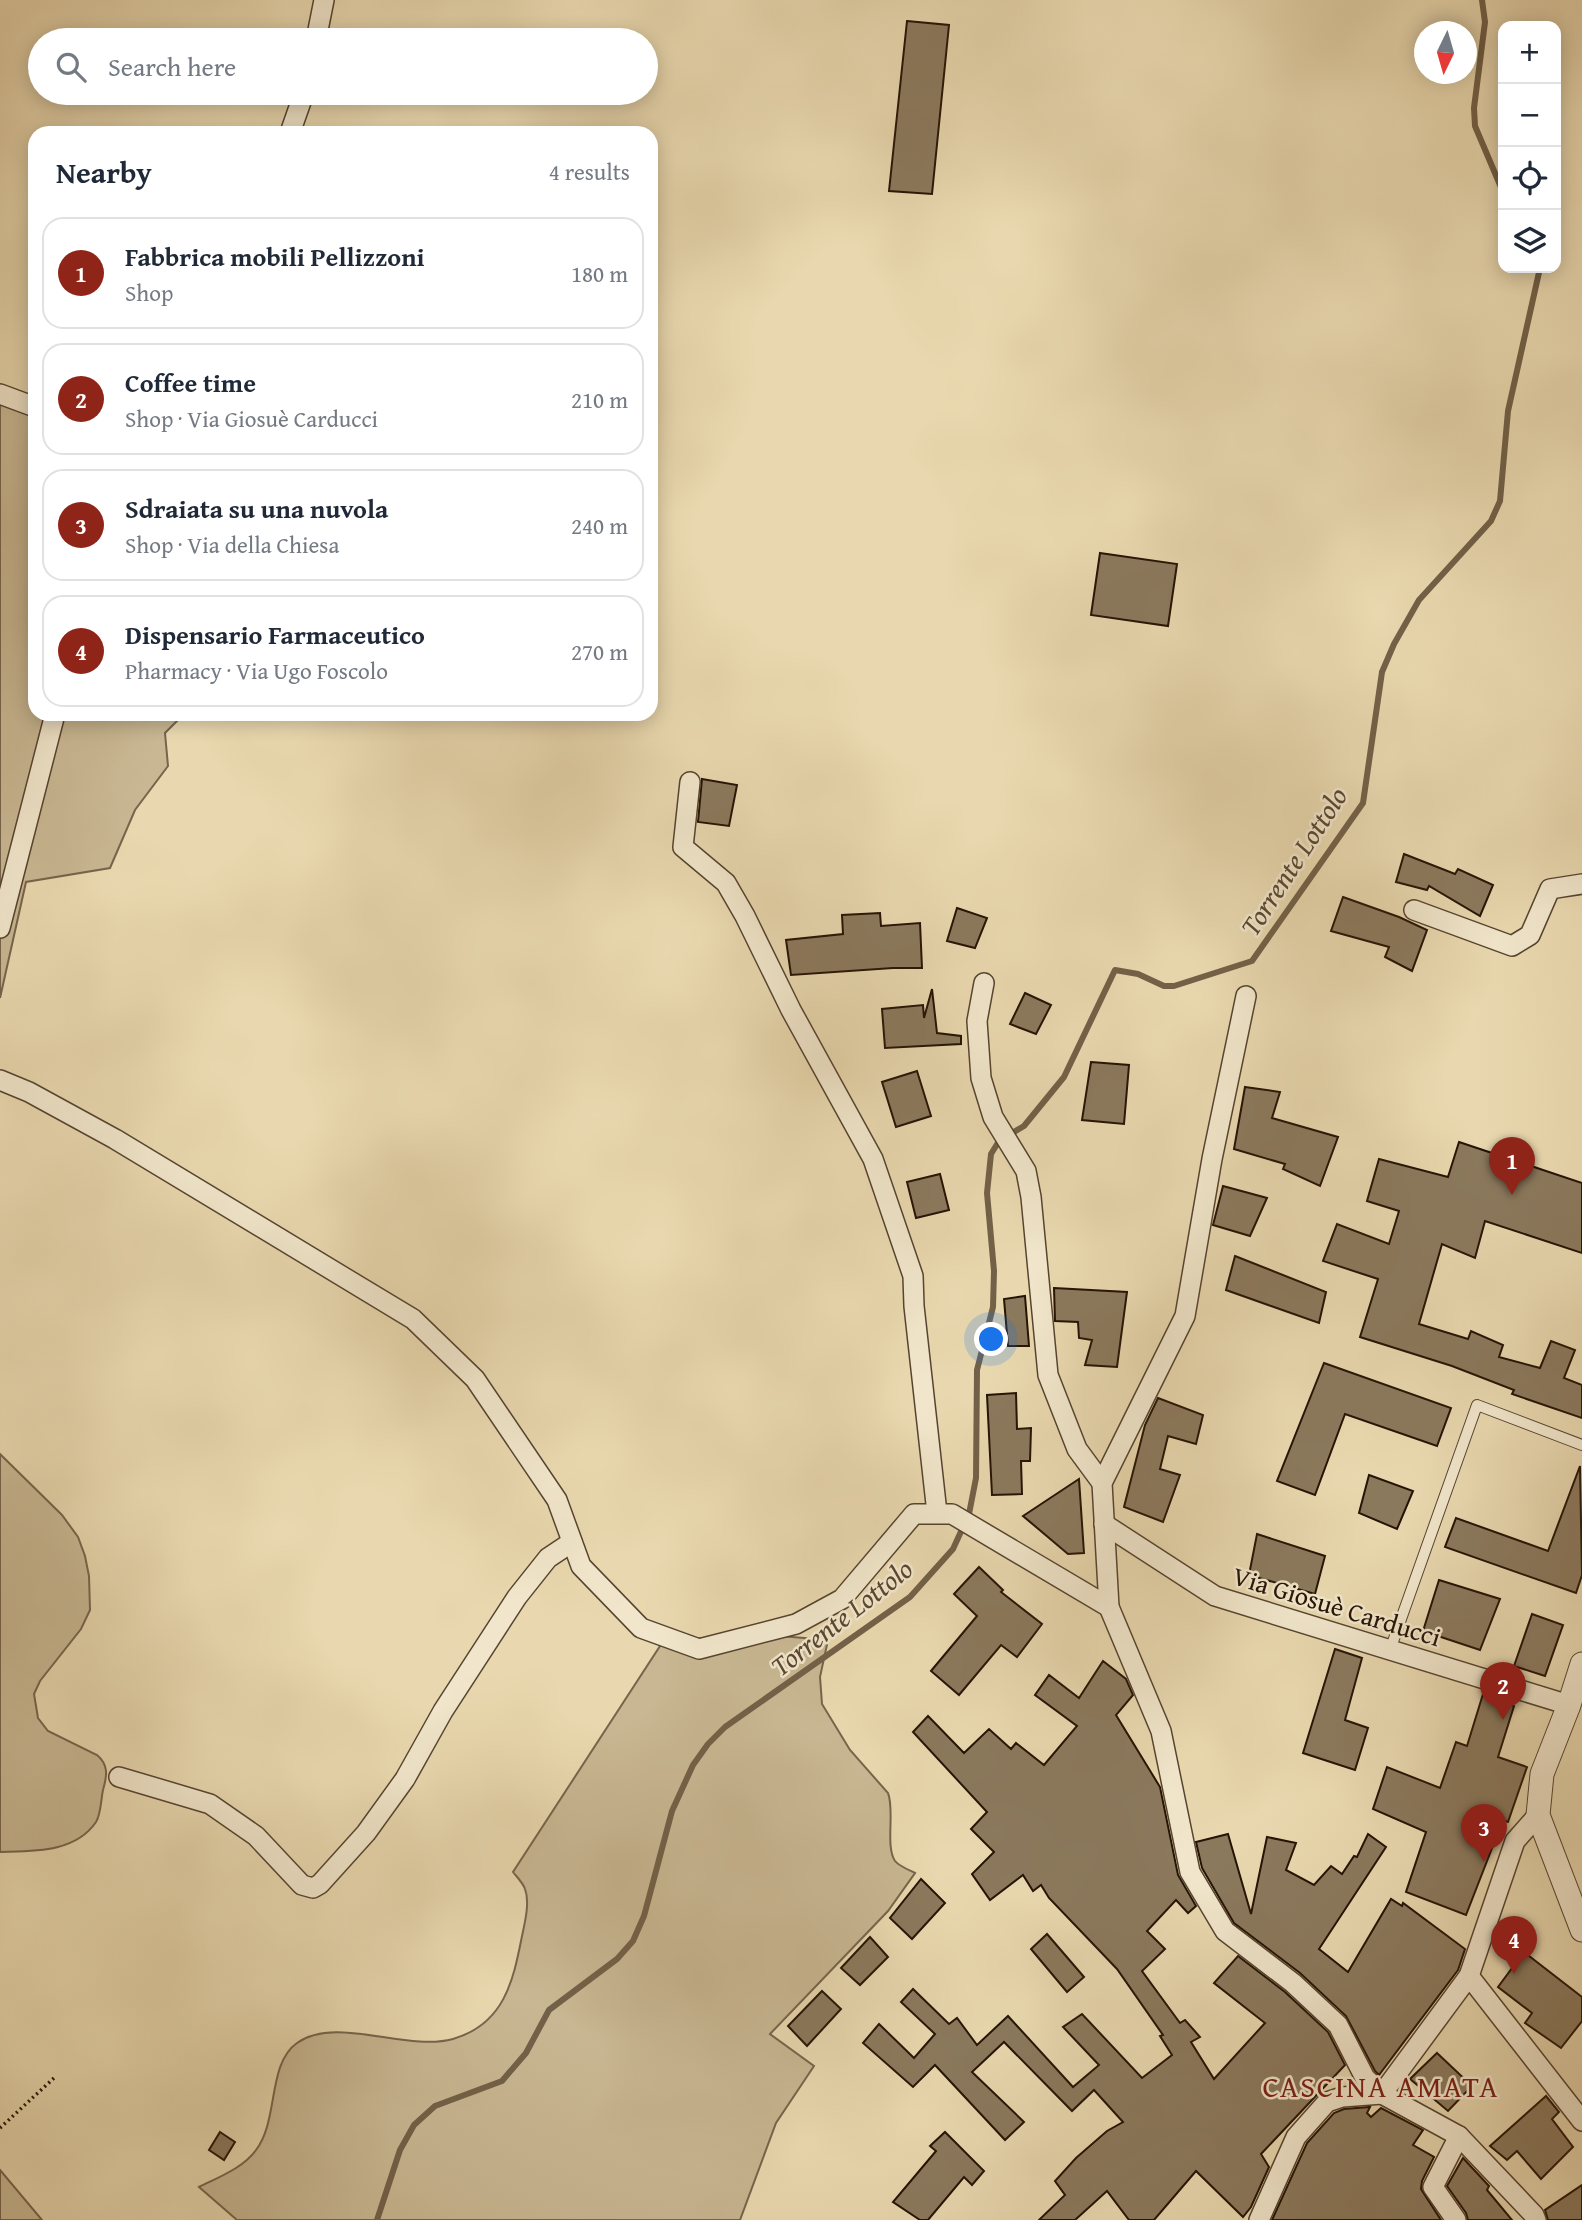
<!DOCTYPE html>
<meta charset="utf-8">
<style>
:root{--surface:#fff;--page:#f6f6f7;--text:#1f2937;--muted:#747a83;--line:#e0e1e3;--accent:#8f2418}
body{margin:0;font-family:"Gentium Book Plus",serif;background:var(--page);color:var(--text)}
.controls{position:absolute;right:21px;top:21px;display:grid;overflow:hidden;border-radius:14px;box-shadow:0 4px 18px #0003}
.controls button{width:63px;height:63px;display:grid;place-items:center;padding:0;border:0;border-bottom:2px solid var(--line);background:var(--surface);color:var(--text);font:35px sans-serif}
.compass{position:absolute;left:1414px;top:21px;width:63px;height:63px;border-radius:50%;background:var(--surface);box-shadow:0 4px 18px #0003;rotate:185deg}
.you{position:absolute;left:992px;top:1340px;width:24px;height:24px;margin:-18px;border:5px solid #fff;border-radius:50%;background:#1a73e8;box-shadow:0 0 0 10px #1a73e833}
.badge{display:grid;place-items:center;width:46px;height:46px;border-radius:50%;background:var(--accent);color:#fff;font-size:23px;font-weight:700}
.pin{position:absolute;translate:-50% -58px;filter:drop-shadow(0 2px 4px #0008)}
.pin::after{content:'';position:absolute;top:37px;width:24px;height:21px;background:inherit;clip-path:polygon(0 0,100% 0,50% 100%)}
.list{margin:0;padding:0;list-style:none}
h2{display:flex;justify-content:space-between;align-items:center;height:91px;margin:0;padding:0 28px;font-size:30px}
h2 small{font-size:23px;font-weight:400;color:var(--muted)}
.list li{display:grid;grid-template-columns:46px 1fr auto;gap:21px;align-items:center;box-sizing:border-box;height:112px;margin:0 14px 14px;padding:0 14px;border:2px solid var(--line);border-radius:21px}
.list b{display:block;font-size:26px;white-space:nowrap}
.list p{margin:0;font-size:23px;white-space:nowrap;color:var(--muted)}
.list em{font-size:23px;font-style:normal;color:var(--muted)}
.icon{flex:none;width:38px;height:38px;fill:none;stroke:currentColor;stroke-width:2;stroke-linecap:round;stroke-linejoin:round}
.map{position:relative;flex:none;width:1582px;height:2220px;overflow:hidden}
.search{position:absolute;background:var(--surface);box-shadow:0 4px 18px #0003;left:28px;top:28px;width:630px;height:77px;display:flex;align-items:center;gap:18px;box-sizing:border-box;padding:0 24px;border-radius:38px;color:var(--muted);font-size:26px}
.panel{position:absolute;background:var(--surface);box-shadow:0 4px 18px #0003;left:28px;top:126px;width:630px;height:595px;border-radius:21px}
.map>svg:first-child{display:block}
.green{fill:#c8b792;stroke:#76654c;stroke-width:2}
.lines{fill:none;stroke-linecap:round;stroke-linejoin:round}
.stream{stroke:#726148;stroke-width:6}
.building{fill:#8b795d;stroke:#251305;stroke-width:2}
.service-casing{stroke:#564430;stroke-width:12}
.minor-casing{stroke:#564430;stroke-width:22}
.tertiary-casing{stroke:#564430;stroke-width:25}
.path{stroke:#251305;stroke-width:3.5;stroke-dasharray:2 3.5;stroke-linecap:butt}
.service{stroke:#f1e6cb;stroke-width:10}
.minor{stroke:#f1e6cb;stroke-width:19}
.tertiary{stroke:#f1e6cb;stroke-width:23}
.labels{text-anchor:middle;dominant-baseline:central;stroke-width:5;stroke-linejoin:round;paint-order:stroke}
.street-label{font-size:26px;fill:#251305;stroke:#f1e6cb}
.water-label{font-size:28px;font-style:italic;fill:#594732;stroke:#f1e6cb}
.quarter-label{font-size:30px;letter-spacing:2px;fill:#7a1f14;stroke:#f1e6cb}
</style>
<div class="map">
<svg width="1582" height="2220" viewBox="0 0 1582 2220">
<rect width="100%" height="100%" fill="#e9d8af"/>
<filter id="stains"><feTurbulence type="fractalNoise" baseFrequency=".00286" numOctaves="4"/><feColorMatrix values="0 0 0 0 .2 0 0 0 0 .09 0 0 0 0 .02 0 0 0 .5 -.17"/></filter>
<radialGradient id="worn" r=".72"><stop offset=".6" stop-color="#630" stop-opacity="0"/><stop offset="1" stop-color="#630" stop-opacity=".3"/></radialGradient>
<g class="green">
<polygon points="0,403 35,415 35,714 184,714 165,733 168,766 135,810 110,868 26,882 0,998"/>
<path d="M0,1454L62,1515L78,1537L85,1556L89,1576L90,1610L81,1629L40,1681L34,1694L38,1718L48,1731L97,1755C109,1765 107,1776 103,1790C101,1799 101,1814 96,1822C75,1853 33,1851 0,1852Z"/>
<path d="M757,1634L828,1640L820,1677L822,1704L850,1750L888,1793C895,1810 885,1846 895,1861C899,1866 909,1870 915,1873L888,1911L770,2034L814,2066L776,2123L740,2220H237L199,2187C219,2177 243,2168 256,2150C279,2120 267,2064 297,2043C336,2015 406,2052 453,2039C504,2024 513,1982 522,1936C525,1922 530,1902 525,1889C523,1883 517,1877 513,1872L662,1643L691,1639Z"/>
<polygon points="0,2170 42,2220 0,2220"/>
</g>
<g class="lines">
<g class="stream">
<polyline points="1482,0 1485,22 1474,108 1475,126 1503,192"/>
<polyline points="377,2220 400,2150 414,2125 435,2106 502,2081 526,2053 549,2010 617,1959 633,1941 644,1916 672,1811 693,1765 708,1744 725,1727 910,1597 953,1549 969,1514 976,1478 977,1370 993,1307 994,1271 987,1193 991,1154 999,1141 1024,1126 1064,1077 1115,970 1138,974 1164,986 1174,986 1252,961 1363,803 1382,672 1394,644 1419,600 1491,521 1500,501 1508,411 1540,268"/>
</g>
</g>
<g class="building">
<polygon points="907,21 949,25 932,194 889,191"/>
<polygon points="1100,553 1177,564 1168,626 1091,615"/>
<polygon points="702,779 737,785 729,826 698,822"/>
<polygon points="1404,854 1455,874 1458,869 1493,885 1480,916 1429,886 1427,890 1396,882"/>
<polygon points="1343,897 1399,917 1427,930 1412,971 1385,957 1389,947 1331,931"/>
<polygon points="957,908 987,918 975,948 947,941"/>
<polygon points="880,913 881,926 920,923 922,968 893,968 791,975 786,940 843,934 842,915"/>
<polygon points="932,989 937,1033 961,1036 961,1044 885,1048 882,1009 923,1005 924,1018"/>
<polygon points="1025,993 1051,1005 1036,1034 1010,1024"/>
<polygon points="1091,1062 1129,1065 1124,1124 1082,1120"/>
<polygon points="917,1071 931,1116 896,1127 882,1082"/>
<polygon points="1245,1087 1280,1092 1272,1118 1338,1137 1320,1186 1283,1169 1285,1164 1234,1149"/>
<polygon points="1459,1142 1582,1183 1582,1253 1485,1221 1475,1258 1442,1244 1419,1324 1468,1339 1471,1331 1503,1345 1499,1357 1540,1368 1551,1341 1575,1350 1564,1378 1582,1385 1582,1418 1512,1394 1514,1390 1452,1366 1360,1337 1378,1279 1323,1261 1337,1224 1389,1244 1399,1211 1367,1201 1379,1159 1448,1177"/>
<polygon points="940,1174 949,1210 916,1218 907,1182"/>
<polygon points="1223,1186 1267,1198 1250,1236 1213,1225"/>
<polygon points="1235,1256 1326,1292 1319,1323 1226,1290"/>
<polygon points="1054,1288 1127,1292 1117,1367 1085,1365 1092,1340 1079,1338 1078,1322 1055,1321"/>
<polygon points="1025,1296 1029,1346 1008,1346 1004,1299"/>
<polygon points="1324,1363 1451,1408 1437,1446 1345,1414 1315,1495 1277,1481"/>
<polygon points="1016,1393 1017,1429 1031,1428 1030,1461 1021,1461 1022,1494 992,1495 987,1395"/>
<polygon points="1158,1398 1203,1415 1196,1444 1168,1436 1160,1469 1180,1475 1163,1522 1124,1507 1145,1425"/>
<polygon points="1580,1466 1582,1575 1576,1593 1445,1547 1456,1518 1548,1551"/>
<polygon points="1369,1475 1413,1491 1397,1529 1359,1513"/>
<polygon points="1079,1479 1084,1553 1068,1554 1023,1516"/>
<polygon points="1257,1534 1325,1556 1315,1594 1249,1575"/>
<polygon points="979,1567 1003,1590 1001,1592 1042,1624 1017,1657 1001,1645 959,1695 931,1671 977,1616 954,1594"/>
<polygon points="1439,1580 1500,1599 1480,1650 1423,1631"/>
<polygon points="1532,1614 1563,1625 1545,1676 1514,1666"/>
<polygon points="1335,1649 1362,1658 1345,1720 1368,1728 1355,1770 1303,1753"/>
<polygon points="1103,1661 1126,1679 1133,1695 1116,1715 1160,1787 1178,1875 1196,1906 1188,1913 1176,1900 1147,1931 1165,1949 1142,1971 1180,2023 1185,2020 1200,2037 1191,2042 1214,2079 1265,2023 1214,1983 1238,1956 1285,1992 1328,2032 1345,2065 1261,2154 1269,2167 1251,2207 1243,2217 1196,2171 1154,2220 1129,2220 1107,2191 1075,2220 1039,2220 1065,2195 1055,2181 1076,2158 1107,2131 1123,2122 1094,2090 1072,2111 1004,2042 972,2072 1024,2122 1005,2140 935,2065 913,2087 863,2043 879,2024 914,2058 935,2034 901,2002 913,1989 949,2024 957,2018 977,2045 1008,2016 1073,2087 1099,2065 1063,2027 1082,2014 1142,2078 1172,2055 1160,2036 1163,2035 1117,1969 1049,1898 1041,1885 1033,1891 1023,1875 990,1900 972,1874 994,1852 971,1829 987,1812 913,1732 928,1716 964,1753 989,1729 1011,1749 1016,1743 1044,1765 1077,1726 1035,1695 1049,1675 1079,1698"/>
<polygon points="1483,1694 1514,1706 1498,1757 1527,1767 1508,1822 1503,1820 1466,1915 1406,1892 1426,1832 1373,1809 1387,1767 1440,1788 1456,1742 1467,1746"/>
<polygon points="1228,1834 1251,1914 1267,1837 1296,1843 1286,1870 1314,1885 1331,1866 1342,1874 1354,1856 1357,1857 1368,1834 1386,1847 1319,1949 1348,1972 1391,1899 1402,1906 1403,1903 1465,1949 1458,1970 1379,2075 1375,2071 1346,2016 1300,1973 1234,1923 1202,1868 1196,1842"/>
<polygon points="921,1879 945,1903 912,1939 890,1918"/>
<polygon points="1047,1934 1084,1977 1067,1992 1031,1949"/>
<polygon points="870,1937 888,1957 860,1985 841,1968"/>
<polygon points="1524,1952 1582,1997 1582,2021 1561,2048 1525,2023 1532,2013 1498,1987"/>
<polygon points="822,1991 841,2009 807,2046 788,2026"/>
<polygon points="1437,2053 1472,2086 1448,2111 1410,2079"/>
<polygon points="1546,2096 1559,2112 1552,2119 1573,2147 1541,2179 1517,2151 1507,2160 1490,2146"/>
<polygon points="1370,2107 1367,2113 1371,2117 1381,2108 1423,2130 1413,2145 1434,2157 1422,2181 1421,2189 1441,2220 1272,2220 1307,2143 1334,2113 1344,2109"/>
<polygon points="220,2132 235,2142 224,2160 209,2150"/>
<polygon points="945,2132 984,2171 972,2185 964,2177 928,2220 920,2220 893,2202 936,2151 930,2146"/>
<polygon points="1463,2158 1489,2186 1487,2190 1512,2220 1468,2220 1466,2213 1447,2186"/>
<polygon points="1582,2185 1582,2220 1548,2220 1545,2210"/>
</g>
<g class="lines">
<defs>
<polyline id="service" points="1390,1650 1477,1405 1582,1445"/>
<g id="minor">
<polyline points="316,40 324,0"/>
<polyline points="290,133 304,93"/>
<polyline points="0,394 35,407"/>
<polyline points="690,782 683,847 726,883 745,916 791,1010 873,1159 913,1276 914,1306 937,1513"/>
<polyline points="1414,910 1512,946 1530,935 1550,889 1582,884"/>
<polyline points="0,928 55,714"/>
<polyline points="984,983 977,1021 981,1078 993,1117 1026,1171 1031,1197 1048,1375 1077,1449 1102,1483"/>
<polyline points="1246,996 1212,1159 1185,1316 1102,1483 1109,1607 1161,1731 1190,1872 1225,1931 1293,1983 1338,2025 1365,2078 1382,2094 1459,2136 1534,2215 1536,2220"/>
<polyline points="0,1080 29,1092 115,1139 413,1319 475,1379 557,1500 581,1566 641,1628 699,1649 796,1624 842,1599 914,1514 952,1514 1109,1607"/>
<polyline points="1104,1524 1215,1596 1569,1705"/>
<polyline points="119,1777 210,1804 256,1836 302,1885 313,1888 320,1884 366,1833 405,1779 443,1711 517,1597 548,1558 572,1542"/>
<polyline points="1469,1976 1582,2121"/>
<polyline points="1382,2094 1469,1976 1515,1841 1538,1815"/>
<polyline points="1259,2220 1296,2137 1327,2102 1342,2097 1382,2094"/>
<polyline points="1456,2220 1433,2187 1459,2136"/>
</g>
<polyline id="tertiary" points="1582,1664 1569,1705 1542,1774 1538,1815 1582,1930"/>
</defs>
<use href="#service" class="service-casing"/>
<use href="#minor" class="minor-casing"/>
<use href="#tertiary" class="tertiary-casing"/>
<polyline class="path" points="0,2128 55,2077"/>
<use href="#service" class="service"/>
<use href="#minor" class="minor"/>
<use href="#tertiary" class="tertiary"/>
</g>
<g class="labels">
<g class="street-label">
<text transform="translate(1337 1606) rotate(17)">Via Giosuè Carducci</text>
</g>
<g class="water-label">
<text transform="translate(1293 861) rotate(-57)">Torrente Lottolo</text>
<text transform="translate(841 1617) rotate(-38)">Torrente Lottolo</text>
</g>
<g class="quarter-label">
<text x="1381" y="2086">CASCINA AMATA</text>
</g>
</g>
<rect width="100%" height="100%" filter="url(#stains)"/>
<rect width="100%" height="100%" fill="url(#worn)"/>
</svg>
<div class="controls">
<button>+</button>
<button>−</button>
<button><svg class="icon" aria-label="locate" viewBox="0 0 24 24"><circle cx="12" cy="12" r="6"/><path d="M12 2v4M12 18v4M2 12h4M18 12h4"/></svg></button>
<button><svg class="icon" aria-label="layers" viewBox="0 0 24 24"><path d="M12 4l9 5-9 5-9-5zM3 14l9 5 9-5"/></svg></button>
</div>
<svg class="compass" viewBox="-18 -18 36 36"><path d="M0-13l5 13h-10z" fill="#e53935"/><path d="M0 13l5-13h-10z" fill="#747a83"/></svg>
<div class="you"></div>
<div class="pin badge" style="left:1512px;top:1195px">1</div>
<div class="pin badge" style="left:1503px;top:1720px">2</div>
<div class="pin badge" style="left:1484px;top:1862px">3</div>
<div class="pin badge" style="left:1514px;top:1974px">4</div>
<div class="search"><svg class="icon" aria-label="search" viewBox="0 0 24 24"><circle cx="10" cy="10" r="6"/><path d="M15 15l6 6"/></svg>Search here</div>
<section class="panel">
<h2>Nearby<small>4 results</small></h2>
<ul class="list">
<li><span class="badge">1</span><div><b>Fabbrica mobili Pellizzoni</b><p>Shop</p></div><em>180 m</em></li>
<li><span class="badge">2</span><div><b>Coffee time</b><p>Shop · Via Giosuè Carducci</p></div><em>210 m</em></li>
<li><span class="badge">3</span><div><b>Sdraiata su una nuvola</b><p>Shop · Via della Chiesa</p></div><em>240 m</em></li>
<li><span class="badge">4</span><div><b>Dispensario Farmaceutico</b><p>Pharmacy · Via Ugo Foscolo</p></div><em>270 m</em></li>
</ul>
</section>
</div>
